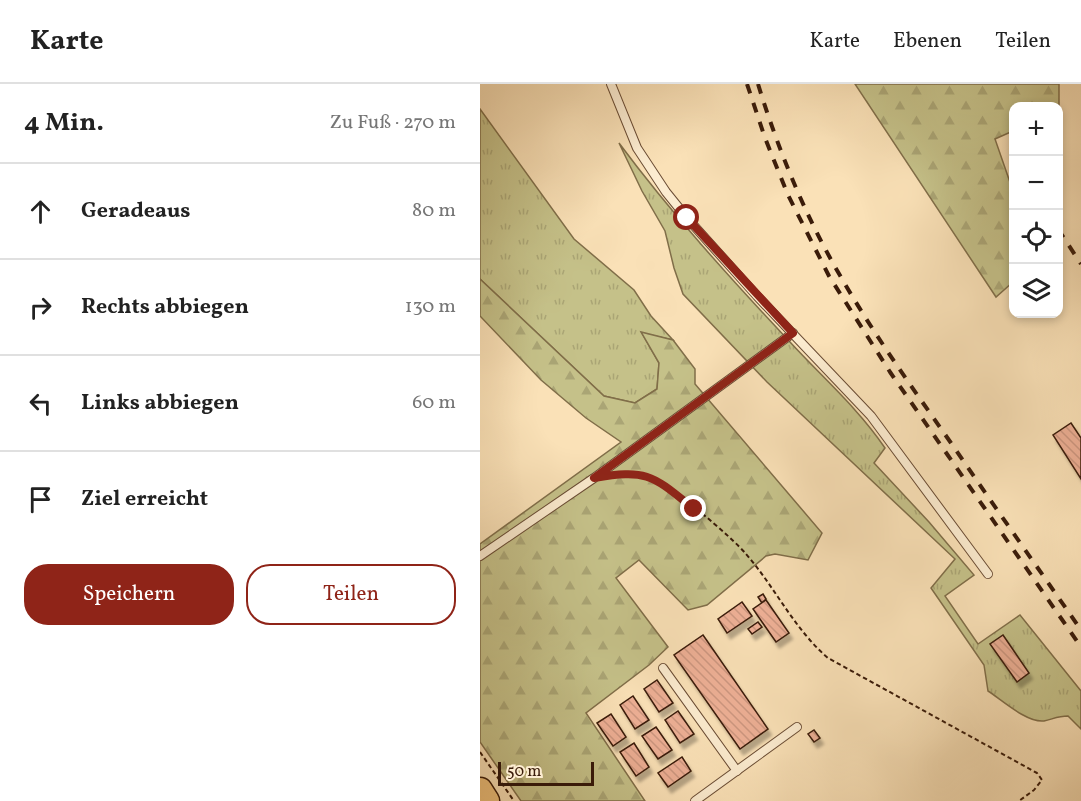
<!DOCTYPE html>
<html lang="de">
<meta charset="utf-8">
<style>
:root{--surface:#fff;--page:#f6f6f6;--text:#222;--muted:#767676;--line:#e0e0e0;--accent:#8f2418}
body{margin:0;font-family:Vollkorn,serif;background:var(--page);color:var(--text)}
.controls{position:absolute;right:18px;top:18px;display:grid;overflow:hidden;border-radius:12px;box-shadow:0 3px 9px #0003}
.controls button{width:54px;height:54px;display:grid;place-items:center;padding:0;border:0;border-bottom:2px solid var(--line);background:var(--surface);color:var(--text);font:30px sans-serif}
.scale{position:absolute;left:18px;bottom:15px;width:96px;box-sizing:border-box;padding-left:6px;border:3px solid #3a1b09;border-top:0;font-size:16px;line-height:21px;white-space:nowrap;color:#3a1b09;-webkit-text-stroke:4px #fcecd0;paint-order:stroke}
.stop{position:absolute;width:18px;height:18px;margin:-14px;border:4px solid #8f2418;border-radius:50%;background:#fff}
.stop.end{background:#8f2418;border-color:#fff;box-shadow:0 2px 6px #0008}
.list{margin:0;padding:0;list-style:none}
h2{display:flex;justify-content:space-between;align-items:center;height:78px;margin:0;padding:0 24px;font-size:26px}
h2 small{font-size:20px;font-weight:400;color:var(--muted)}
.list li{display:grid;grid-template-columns:39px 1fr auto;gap:18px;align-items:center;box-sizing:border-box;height:96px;padding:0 24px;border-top:2px solid var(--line)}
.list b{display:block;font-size:22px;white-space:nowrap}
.list em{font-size:20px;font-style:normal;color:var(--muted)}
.actions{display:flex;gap:12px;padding:18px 24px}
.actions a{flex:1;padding:14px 0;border:2px solid var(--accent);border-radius:24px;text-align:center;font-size:21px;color:var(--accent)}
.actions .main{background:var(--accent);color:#fff}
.icon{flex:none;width:33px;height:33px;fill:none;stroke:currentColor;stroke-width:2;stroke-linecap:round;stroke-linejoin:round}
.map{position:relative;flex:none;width:601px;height:717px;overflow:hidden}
header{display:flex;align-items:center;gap:36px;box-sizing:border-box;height:84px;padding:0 30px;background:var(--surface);border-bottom:2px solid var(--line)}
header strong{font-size:28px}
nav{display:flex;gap:33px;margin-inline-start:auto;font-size:21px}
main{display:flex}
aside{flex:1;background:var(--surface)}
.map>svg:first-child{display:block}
.grass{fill:url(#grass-tufts);stroke:#806e49;stroke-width:1.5}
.forest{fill:url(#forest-firs);stroke:#806e49;stroke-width:1.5}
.building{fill:url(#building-back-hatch);stroke:#3a1b09;stroke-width:1.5;filter:url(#shadow)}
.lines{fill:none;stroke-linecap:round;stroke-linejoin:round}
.lane-casing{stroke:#6a4c34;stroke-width:10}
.primary-casing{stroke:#3a1b09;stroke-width:27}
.path{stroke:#3a1b09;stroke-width:2;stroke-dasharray:4.5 3;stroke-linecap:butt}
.lane{stroke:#fcecd0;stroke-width:8}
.primary{stroke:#edc07c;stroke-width:24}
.rail{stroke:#3a1b09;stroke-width:4;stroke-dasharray:10 10;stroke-linecap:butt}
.route{stroke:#8f2418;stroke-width:8}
</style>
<header>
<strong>Karte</strong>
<nav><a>Karte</a><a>Ebenen</a><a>Teilen</a></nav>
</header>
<main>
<aside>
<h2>4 Min.<small>Zu Fuß · 270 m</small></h2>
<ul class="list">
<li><svg class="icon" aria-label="ahead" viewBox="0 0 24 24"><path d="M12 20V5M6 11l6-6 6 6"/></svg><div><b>Geradeaus</b></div><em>80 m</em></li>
<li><svg class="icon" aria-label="right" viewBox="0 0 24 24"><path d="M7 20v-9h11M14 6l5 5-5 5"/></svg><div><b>Rechts abbiegen</b></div><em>130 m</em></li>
<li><svg class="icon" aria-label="left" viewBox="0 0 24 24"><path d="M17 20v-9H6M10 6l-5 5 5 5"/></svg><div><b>Links abbiegen</b></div><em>60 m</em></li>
<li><svg class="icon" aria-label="arrive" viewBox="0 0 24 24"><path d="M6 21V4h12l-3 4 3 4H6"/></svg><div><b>Ziel erreicht</b></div></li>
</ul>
<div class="actions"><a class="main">Speichern</a><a>Teilen</a></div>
</aside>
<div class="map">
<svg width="601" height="717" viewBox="0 0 601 717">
<defs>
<pattern id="grass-tufts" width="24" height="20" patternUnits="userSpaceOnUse" patternTransform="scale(1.5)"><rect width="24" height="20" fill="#c5c189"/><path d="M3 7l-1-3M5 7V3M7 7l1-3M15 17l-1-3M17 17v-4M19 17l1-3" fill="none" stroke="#aaa575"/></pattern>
<pattern id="forest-firs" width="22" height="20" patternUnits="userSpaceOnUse" patternTransform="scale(1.5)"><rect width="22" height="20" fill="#c5c189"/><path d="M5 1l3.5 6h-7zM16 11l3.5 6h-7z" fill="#aaa575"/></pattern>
<pattern id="building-back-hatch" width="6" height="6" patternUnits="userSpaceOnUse" patternTransform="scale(1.5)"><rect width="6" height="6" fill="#edaf95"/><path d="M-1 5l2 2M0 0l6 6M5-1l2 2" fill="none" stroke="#cc967f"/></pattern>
<filter id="shadow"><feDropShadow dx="3.5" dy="6" stdDeviation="1.5" flood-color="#0004"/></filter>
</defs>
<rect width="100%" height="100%" fill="#fae1b7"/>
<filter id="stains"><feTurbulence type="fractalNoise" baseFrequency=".00333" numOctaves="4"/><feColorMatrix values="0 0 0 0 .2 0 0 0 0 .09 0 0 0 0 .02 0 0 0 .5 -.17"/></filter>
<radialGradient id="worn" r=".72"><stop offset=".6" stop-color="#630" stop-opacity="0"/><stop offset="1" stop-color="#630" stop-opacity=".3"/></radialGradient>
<g class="grass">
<polygon points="0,25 94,155 154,206 171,232 193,256 162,249 179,279 177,305 155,319 124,312 0,195"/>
<path d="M139,59C191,129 250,194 310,258C342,293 378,324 405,364L394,379L449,438L494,491L465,512L498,560L540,531L601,607V645L588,632C578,632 573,635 564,637C547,639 522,616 508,607L504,581L451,504L475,475L287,298L203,210L194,184L185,147L162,107Z"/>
</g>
<g class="forest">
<polygon points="375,0 579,0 579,30 578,22 534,22 533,47 515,55 533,107 533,198 516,213"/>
<polygon points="0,195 124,312 155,319 177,305 179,279 161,248 193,256 215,285 215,300 342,449 328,476 295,470 286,472 227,521 208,526 159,476 136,494 188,563 169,581 106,629 165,717 41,717 0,658 0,460 141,358 106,334 61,296 0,232"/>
</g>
<g class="building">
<polygon points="591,339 601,354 601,395 573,351"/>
<polygon points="283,510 286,515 282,519 278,513"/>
<polygon points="286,516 309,549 296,558 273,525"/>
<polygon points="262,518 272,532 247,549 238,535"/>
<polygon points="278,538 282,543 272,550 268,545"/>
<polygon points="223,551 288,645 260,665 194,571"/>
<polygon points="523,551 549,589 537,598 510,560"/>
<polygon points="177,596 193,619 179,628 164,605"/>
<polygon points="153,612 169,636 155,645 140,621"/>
<polygon points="198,627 214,650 200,659 185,636"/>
<polygon points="131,630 146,653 133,662 117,639"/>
<polygon points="176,643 192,666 178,675 162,652"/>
<polygon points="334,646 340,654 334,658 328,650"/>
<polygon points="154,659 169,683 156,692 140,668"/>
<polygon points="202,673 211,687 188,703 178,689"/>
</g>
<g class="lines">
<defs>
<g id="lane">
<polyline points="131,0 157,64 186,108 207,134 277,212 391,332 508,490"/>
<polyline points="0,472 114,394 313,249"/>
<polyline points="183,584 257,687"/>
<polyline points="215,717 317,643"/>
</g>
<polyline id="primary" points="0,706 7,717"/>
</defs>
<use href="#lane" class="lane-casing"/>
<use href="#primary" class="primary-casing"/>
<g class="path">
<path d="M137,390C148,389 159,388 169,392C188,399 252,453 266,470C295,503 314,545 348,574L557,689L562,696L554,706L539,717"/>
<polyline points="0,668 34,717"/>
</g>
<use href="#lane" class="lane"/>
<use href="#primary" class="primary"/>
<g class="rail">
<polyline points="267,0 285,54 308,111 349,192 410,288 601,563"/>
<path d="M278,0C298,65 324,129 358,188C392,248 432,303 471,359C514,422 558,484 601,546"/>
<polyline points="578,145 601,180"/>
</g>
</g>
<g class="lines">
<path class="route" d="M207,134L313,249L114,394C168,385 172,391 214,425"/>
</g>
<rect width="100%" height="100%" filter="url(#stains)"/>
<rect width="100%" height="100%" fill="url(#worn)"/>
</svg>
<div class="controls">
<button>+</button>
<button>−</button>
<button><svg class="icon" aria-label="locate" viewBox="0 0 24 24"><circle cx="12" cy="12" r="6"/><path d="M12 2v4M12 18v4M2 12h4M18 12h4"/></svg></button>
<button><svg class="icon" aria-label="layers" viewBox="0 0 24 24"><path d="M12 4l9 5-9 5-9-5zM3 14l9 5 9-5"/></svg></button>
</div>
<div class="scale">50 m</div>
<div class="stop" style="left:207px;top:134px"></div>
<div class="stop end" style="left:214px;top:425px"></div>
</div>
</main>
